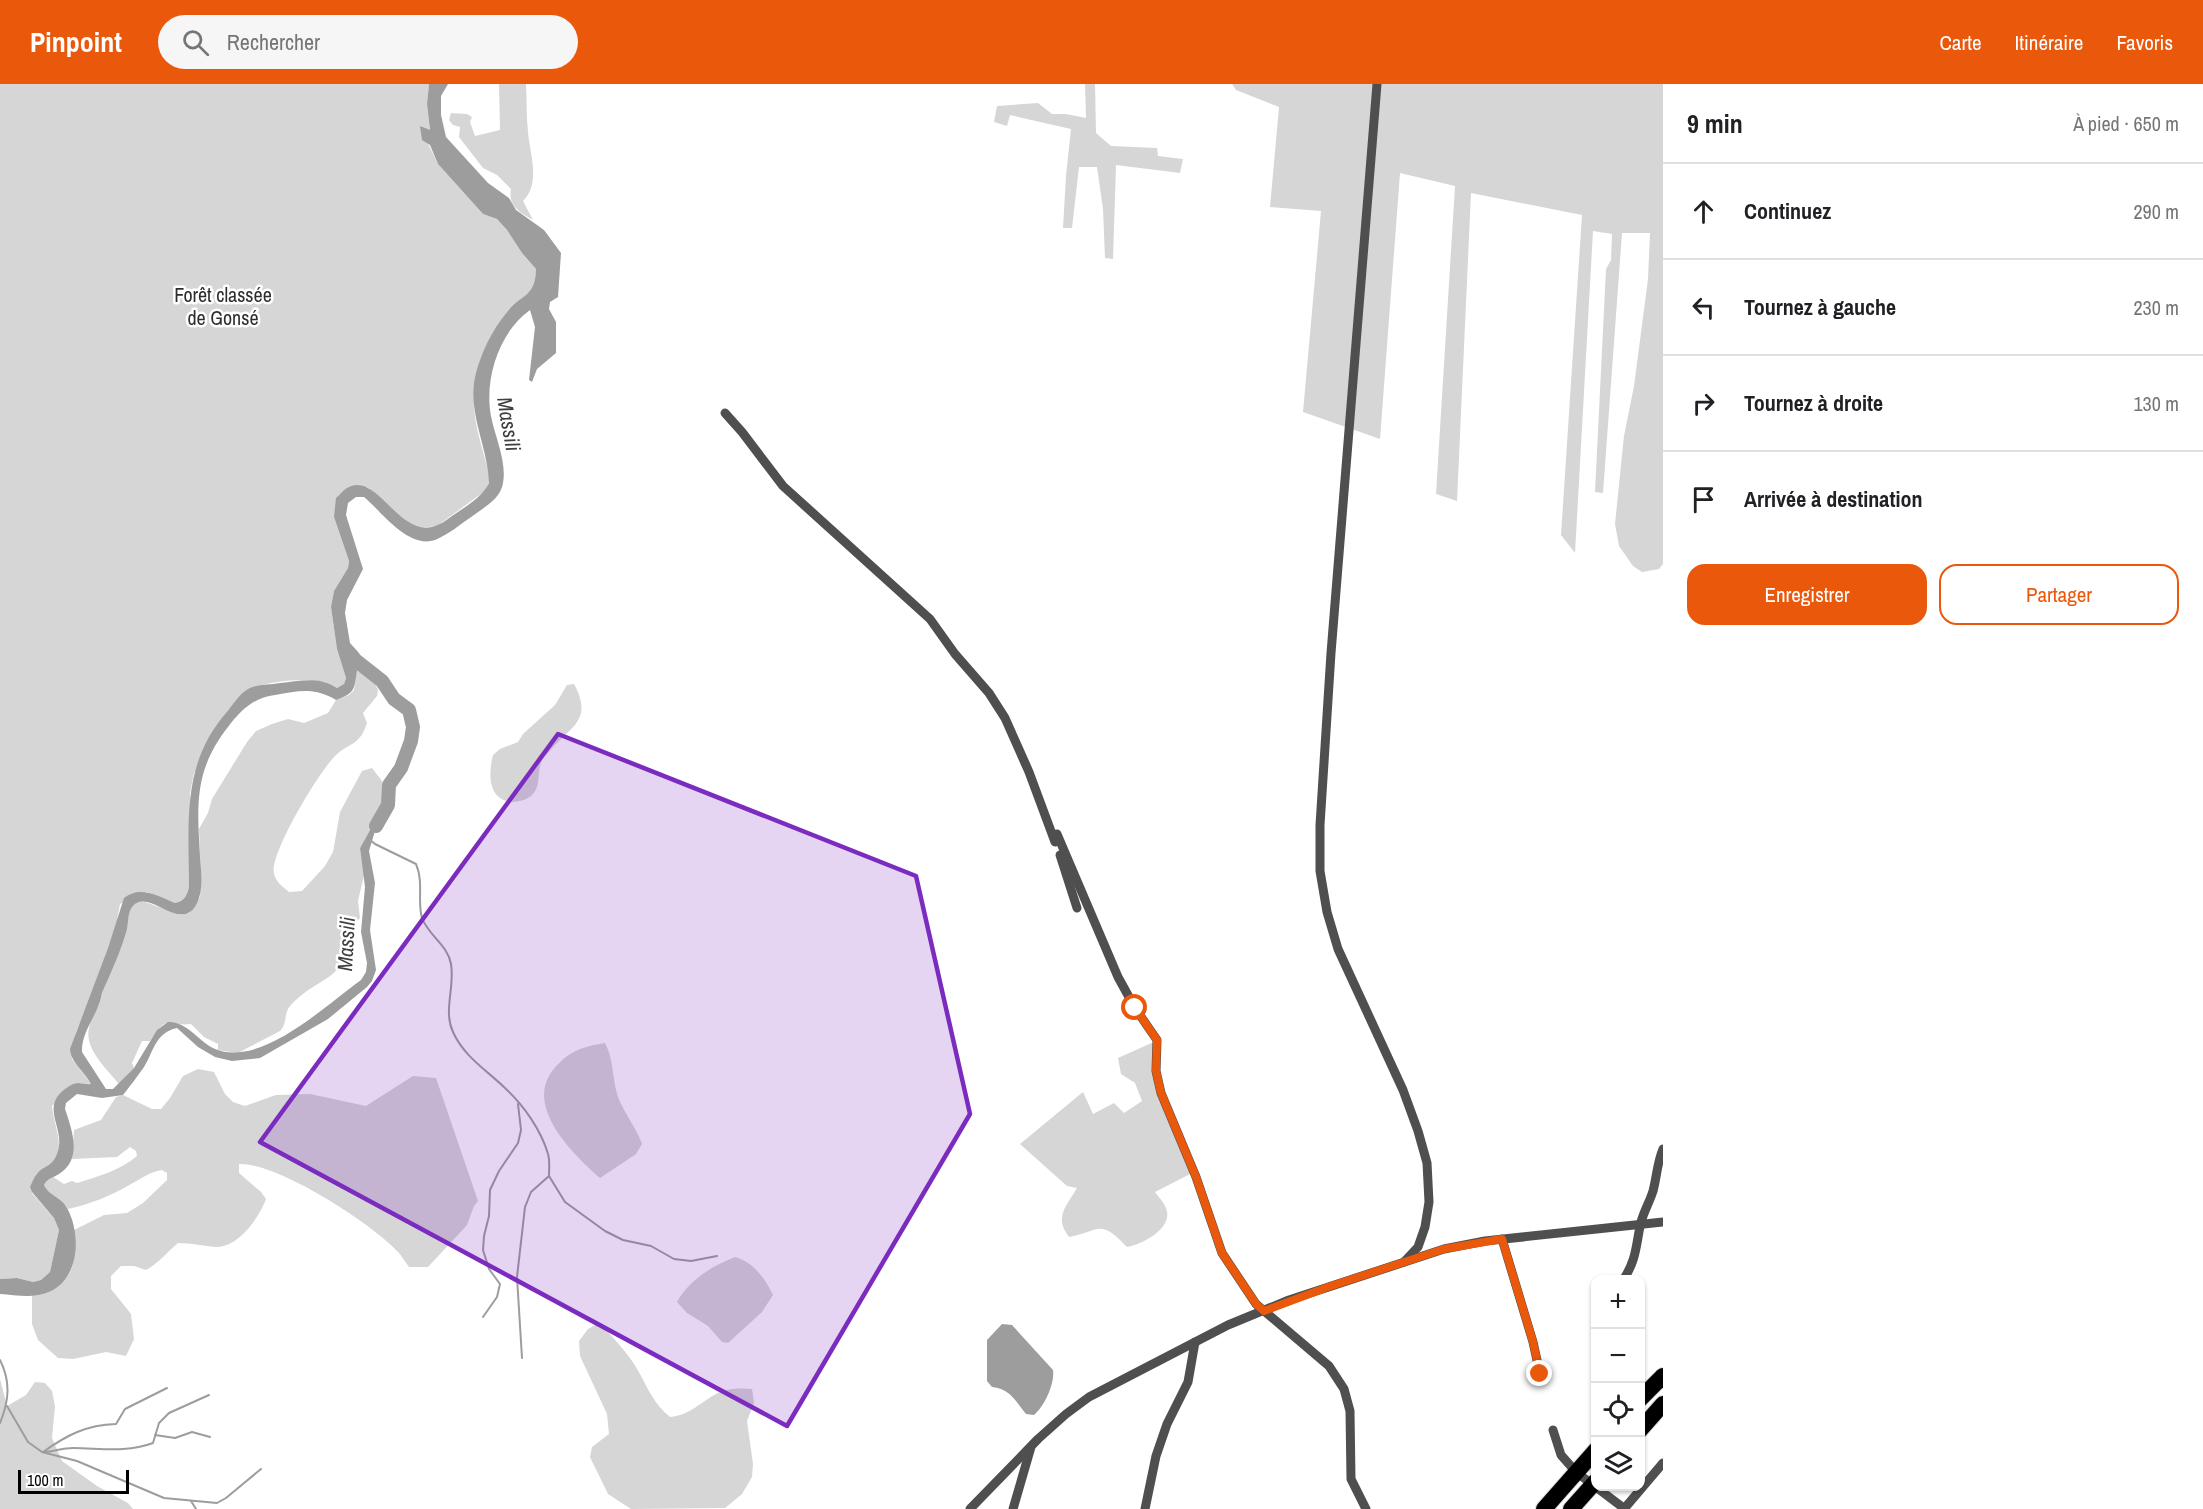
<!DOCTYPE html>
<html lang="fr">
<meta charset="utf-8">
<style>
:root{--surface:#fff;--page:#f6f6f6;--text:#202124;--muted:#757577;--line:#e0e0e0;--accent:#ea580c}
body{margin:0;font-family:"Archivo Narrow",sans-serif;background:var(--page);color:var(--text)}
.controls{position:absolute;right:18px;bottom:18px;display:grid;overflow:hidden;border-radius:12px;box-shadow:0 2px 4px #0004}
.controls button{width:54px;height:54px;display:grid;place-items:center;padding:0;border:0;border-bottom:2px solid var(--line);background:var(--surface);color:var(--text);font:30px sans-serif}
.scale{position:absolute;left:18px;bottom:15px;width:111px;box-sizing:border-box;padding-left:6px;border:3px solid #000;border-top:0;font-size:16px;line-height:21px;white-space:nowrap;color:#000;-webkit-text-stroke:4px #fff;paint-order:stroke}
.stop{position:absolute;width:18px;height:18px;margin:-14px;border:4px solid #ea580c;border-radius:50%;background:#fff}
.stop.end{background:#ea580c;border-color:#fff;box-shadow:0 2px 6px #0008}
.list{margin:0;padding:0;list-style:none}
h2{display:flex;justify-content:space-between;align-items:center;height:78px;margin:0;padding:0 24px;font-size:26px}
h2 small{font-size:20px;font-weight:400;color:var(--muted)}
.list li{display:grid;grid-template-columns:39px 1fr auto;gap:18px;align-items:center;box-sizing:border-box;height:96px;padding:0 24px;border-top:2px solid var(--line)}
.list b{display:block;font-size:22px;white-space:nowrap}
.list em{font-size:20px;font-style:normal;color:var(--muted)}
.actions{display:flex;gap:12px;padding:18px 24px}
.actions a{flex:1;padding:14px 0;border:2px solid var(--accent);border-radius:18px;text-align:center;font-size:21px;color:var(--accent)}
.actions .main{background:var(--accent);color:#fff}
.icon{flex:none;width:33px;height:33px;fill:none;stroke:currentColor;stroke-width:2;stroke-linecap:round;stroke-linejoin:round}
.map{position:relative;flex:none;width:1663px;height:1425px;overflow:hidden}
header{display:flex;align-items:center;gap:36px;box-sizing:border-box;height:84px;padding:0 30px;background:var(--accent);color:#fff}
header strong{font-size:28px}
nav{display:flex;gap:33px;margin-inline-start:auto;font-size:21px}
.search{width:420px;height:54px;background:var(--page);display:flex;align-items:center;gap:15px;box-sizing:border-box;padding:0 21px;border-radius:33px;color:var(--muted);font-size:22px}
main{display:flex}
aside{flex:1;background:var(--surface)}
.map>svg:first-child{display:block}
.green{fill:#d6d6d6}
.water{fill:#9d9d9d}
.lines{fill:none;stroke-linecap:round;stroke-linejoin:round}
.stream{stroke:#9d9d9d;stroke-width:2}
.river{stroke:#9d9d9d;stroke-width:14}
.highway-casing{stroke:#dbdbdb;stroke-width:18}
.street{stroke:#4f4f4f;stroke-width:9}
.highway{stroke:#000;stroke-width:16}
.route{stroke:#ea580c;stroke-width:8}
.marked{fill:#7b2cbf;fill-opacity:0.2;stroke:#7b2cbf;stroke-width:4.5;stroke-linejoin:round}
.labels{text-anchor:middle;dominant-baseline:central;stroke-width:5;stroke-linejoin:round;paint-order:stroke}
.park-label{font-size:20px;fill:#2d2d2d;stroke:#fff}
.water-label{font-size:21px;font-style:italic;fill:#3e3e3e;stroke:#fff}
</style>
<header>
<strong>Pinpoint</strong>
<div class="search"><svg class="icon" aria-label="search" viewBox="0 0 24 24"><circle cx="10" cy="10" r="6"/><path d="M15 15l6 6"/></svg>Rechercher</div>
<nav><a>Carte</a><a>Itinéraire</a><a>Favoris</a></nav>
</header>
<main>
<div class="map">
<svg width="1663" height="1425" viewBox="0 0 1663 1425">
<rect width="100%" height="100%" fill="#fff"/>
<g class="green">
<path d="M0,0H429L427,20L430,47L420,43L438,80L483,130L497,135L507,146L522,169L536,185C535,214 522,209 507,228C485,255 473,287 474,322C475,344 484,369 489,390V398L485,407L437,442L420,444L408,439L369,404L358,401L334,433L349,477L348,484L334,507L331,523L337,565L346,594L344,600L337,604C320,590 267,597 248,606L194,689L190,709L189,803C187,813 184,816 175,819L147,808L120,820L116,842L88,920L76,948L72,975L92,1001L77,999L52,1022C55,1050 72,1073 38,1089L32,1109L54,1134L59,1146L50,1188L41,1196L33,1198L17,1194L0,1195Z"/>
<path d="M499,0H526C527,16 526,32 528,48C530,71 541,99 523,117L533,136C519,128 508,122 511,105L497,91L483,84L459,53L460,43L453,41L449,36L451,29L467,30L472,33L470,38L475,52L500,46Z"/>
<polygon points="1085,0 1095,0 1096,49 1111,62 1157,64 1158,72 1183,75 1180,89 1116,81 1113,175 1105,174 1103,125 1097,83 1079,83 1072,144 1063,144 1066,92 1071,45 1010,31 1007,42 994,38 997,22 1038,19 1052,30 1066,30 1086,34"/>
<polygon points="1232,0 1663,0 1663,480 1659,485 1642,488 1633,482 1619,462 1615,440 1624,352 1634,302 1648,195 1650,149 1622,149 1603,409 1595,408 1606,185 1611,176 1612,150 1593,147 1575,469 1561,451 1582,131 1471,109 1457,417 1436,410 1455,102 1400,89 1380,355 1303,328 1321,127 1270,123 1279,23 1236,6"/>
<path d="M357,587C369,590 373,594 378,606L377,612L363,629L367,639C360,661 351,658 336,671C320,686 269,770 274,790C276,798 283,803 289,808L302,807L325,782L333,768L340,728L362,687L372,684L382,697L384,715L380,728L360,764L364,791L358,817L360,834L348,846C348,899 320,890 291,921C283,929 288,939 280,947L238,969L218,966V960L204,953L191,940C165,943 170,928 150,957H142L132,979L134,984L119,1000C107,985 84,965 89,944C91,932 100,924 102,909L127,844L129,828L132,822L138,818H145L181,831L189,829L194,824L200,813L201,794L199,745L208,729L212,715L247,658L256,647L272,640L288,635L304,639L328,629L336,616L349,611L354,606Z"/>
<path d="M574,600C594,637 570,642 549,668C546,671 542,675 541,679C537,689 541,701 533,710C529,715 519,718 512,718C488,716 488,690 493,671L500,665L518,658L523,650L555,621L567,601Z"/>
<path d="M1156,957L1163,1008L1196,1087L1155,1108C1159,1114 1166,1120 1167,1128C1171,1145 1141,1161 1127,1163C1099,1134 1101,1147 1069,1153C1054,1133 1066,1123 1077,1104L1067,1102L1020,1060L1083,1008L1093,1030L1114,1019L1124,1029L1142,1017L1135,999L1121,990L1118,974Z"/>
<path d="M605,959C614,976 612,995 618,1013C624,1029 636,1043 642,1060L636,1070L600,1094C573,1070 524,1023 553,986C569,967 581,963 605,959Z"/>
<path d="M198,985L214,988L225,1010L233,1018L245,1022L276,1011L310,1010L366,1022L413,992L436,994L478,1117L474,1122L467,1141L428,1183H409C405,1178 402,1172 398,1168C371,1139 278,1079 239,1080V1089L261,1108L266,1115C259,1134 238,1164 216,1163C204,1162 191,1159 178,1159C167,1168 159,1179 146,1186L134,1182H121L111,1192V1205L131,1230L134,1255L126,1272L106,1268L73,1275L58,1274L38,1256L32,1240V1212C72,1202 77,1185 74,1146L104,1131L127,1129L143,1119L167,1096V1089L162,1086C149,1088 143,1094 131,1100C111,1112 90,1120 68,1125C61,1115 49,1112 44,1101L46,1096L53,1093L64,1100L72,1097L77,1099C99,1092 119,1087 137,1072L136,1067L130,1063L117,1073L72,1075L74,1046L101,1036L116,1013L123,1011L152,1025H161L170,1014L183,992Z"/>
<path d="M735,1173C753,1178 765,1194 773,1211L762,1228L728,1259L722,1258L708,1242L687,1229L677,1218C689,1196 712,1182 735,1173Z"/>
<path d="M599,1239C612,1252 626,1267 636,1283C646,1300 654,1321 670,1333C691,1331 700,1318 718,1309C728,1304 741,1304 752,1305L754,1319L747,1337L753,1380L752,1393L742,1410L725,1424L631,1425L608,1410L590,1373L592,1363L609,1350L607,1330L580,1272L579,1257L588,1245Z"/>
<polygon points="0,1295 7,1322 26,1311 35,1298 45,1299 52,1307 55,1322 52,1354 62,1377 97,1402 128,1419 133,1425 0,1425"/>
</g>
<g class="water">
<path d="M429,0H448L441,12V31L446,53L488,99L509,114L516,126L544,146L561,169L558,213L550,218L549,225L556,238V269L537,285L532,298L529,296L535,243L530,226C499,248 484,295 491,332C495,353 507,378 503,399C501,414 485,423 474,431C462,439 448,451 435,456C408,465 382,428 364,413H356L348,419L346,431L363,485L347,516L345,529L350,559L359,569L364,581L357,587C354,606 355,609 336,616C314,603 299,607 275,611C253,614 241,626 228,643C194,686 197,721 200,772C201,788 204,807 196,821C181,848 151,807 135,820C127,826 129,836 127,845C121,867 111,888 102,909C99,930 81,947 82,968L106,1005H113L134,984L157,946L168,938C187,937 199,958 215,965C261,984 326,921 361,896L366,888L367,879L361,848L365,803L360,764L380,728H388L375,747L369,767L375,799L370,846L376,886L372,897L367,903L328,935L260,974L232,977L215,973L198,963L177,944C155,949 154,967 144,983C137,993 130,1002 123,1011L102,1014L77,1010L66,1019L65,1025C72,1046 83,1075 59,1090C53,1094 47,1094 44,1101C49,1112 61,1113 67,1124C81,1149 80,1193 51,1207C35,1215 17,1211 0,1210V1195L17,1194L33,1198L41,1196L50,1188L59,1146L54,1134L32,1108L30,1103C32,1099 34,1093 37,1090C45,1080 53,1084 58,1067C65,1043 40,1024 65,1005C68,1003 73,999 78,999C82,999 87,1001 91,1000C85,988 71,979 70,965L108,864L124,814C140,801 158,812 175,819C184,817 187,812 189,803C189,739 181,681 226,629C233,621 239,610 248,605C257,600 269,601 280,599C299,597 320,592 337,604L344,600L346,594L337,565L331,523L334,507L348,484L349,477L334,433L336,414C340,411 343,406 347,404C377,386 399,455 435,442C442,440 449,434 455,430C468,421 482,413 489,399C488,362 466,327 476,289C482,267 492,246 507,228C522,209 535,214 536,185L522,169L507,146L497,135L483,130L438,80L430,61L422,56L420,42L430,46L427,20Z"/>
<path d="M1002,1240L1012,1241L1053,1286C1055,1299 1045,1322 1034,1331L1026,1330C1015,1317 1011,1305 992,1303L987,1297V1256Z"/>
</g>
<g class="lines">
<g class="stream">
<path d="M369,755L375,760L416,780C424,798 417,818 422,834C428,851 448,861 451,880C455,903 443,927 453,948C464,973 488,987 506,1005C524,1022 541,1046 548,1070C550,1076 549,1085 549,1092L531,1108L525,1123L517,1193L522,1274"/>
<polyline points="549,1092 565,1118 605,1147 623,1156 651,1162 674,1175 691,1177 717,1172"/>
<polyline points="483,1233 497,1213 500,1200 489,1185 483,1166 484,1152 489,1132 490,1106 499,1087 518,1059 521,1046 518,1020"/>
<path d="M0,1276C11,1298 9,1317 0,1339"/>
<polyline points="7,1322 28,1358 42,1368 77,1377 164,1414 217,1419 226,1414 261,1385"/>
<polyline points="155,1351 175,1354 192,1348 210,1353"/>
<path d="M43,1368C67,1351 86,1341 116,1340L125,1325L167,1304"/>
<path d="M45,1368C54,1367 64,1364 73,1364C100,1364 126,1369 153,1359L159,1339L169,1329L209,1311"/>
<polyline points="191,1417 196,1425"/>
</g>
<polyline class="river" points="349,571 382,597 394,615 409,626 413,643 411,657 401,684 389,701 388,721 376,742"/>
<defs>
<g id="highway">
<polyline points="1640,1315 1663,1292"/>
<polyline points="1640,1346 1663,1320"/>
<polyline points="1544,1425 1596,1366"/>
<polyline points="1571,1425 1596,1397"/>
</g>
</defs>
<use href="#highway" class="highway-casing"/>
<g class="street">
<polyline points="1377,0 1331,569 1320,741 1320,787 1327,828 1338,865 1403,1006 1418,1047 1427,1079 1429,1118 1425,1143 1418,1163 1404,1178"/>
<polyline points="725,329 742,348 783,402 930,535 955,570 989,609 1005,634 1029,688 1055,758"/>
<polyline points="1057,750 1118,893 1135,924 1157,956 1156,987 1161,1009 1196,1093 1222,1169 1256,1220 1329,1282 1344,1305 1350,1327 1351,1395 1366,1425"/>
<polyline points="1060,771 1077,824"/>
<polyline points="1502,1155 1533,1258 1540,1290"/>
<path d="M1623,1196C1637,1176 1636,1159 1641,1138C1644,1127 1650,1117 1653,1107C1657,1092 1657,1079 1663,1065"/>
<polyline points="1553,1346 1561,1371 1576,1388 1625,1425"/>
<polyline points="970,1425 1038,1355 1066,1330 1089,1313 1228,1241 1289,1216 1444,1165 1485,1157 1663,1138"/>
<polyline points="1013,1425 1031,1363"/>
<polyline points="1145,1425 1156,1372 1167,1340 1188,1298 1195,1258"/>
<polyline points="1624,1425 1663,1379"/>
</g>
<use href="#highway" class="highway"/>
</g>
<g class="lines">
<polyline class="route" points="1135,924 1157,956 1156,987 1161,1009 1196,1093 1222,1169 1256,1220 1264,1227 1328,1203 1444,1165 1502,1155 1533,1258 1540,1290"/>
</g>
<path class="marked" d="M558,650L916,792L970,1030L787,1342L260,1058Z"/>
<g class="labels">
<g class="park-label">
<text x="223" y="210">Forêt classée<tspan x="223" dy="23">de Gonsé</tspan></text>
</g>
<g class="water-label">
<text transform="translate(509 340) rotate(80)">Massili</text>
<text transform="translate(346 860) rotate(-87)">Massili</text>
</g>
</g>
</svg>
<div class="controls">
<button>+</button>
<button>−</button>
<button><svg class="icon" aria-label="locate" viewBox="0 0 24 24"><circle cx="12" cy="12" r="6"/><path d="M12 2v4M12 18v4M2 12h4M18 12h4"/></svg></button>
<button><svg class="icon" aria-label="layers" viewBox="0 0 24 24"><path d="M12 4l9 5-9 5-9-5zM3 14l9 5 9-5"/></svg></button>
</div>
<div class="scale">100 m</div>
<div class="stop" style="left:1135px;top:924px"></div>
<div class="stop end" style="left:1540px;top:1290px"></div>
</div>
<aside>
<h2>9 min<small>À pied · 650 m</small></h2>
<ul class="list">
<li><svg class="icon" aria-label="ahead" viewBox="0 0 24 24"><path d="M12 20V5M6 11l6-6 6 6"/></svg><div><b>Continuez</b></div><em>290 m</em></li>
<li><svg class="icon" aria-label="left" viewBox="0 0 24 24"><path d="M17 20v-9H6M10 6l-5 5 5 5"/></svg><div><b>Tournez à gauche</b></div><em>230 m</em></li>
<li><svg class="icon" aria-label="right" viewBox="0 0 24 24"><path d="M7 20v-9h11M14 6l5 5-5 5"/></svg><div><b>Tournez à droite</b></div><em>130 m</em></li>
<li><svg class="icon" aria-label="arrive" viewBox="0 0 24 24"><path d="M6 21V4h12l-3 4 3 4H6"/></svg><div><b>Arrivée à destination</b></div></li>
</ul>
<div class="actions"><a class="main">Enregistrer</a><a>Partager</a></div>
</aside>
</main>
